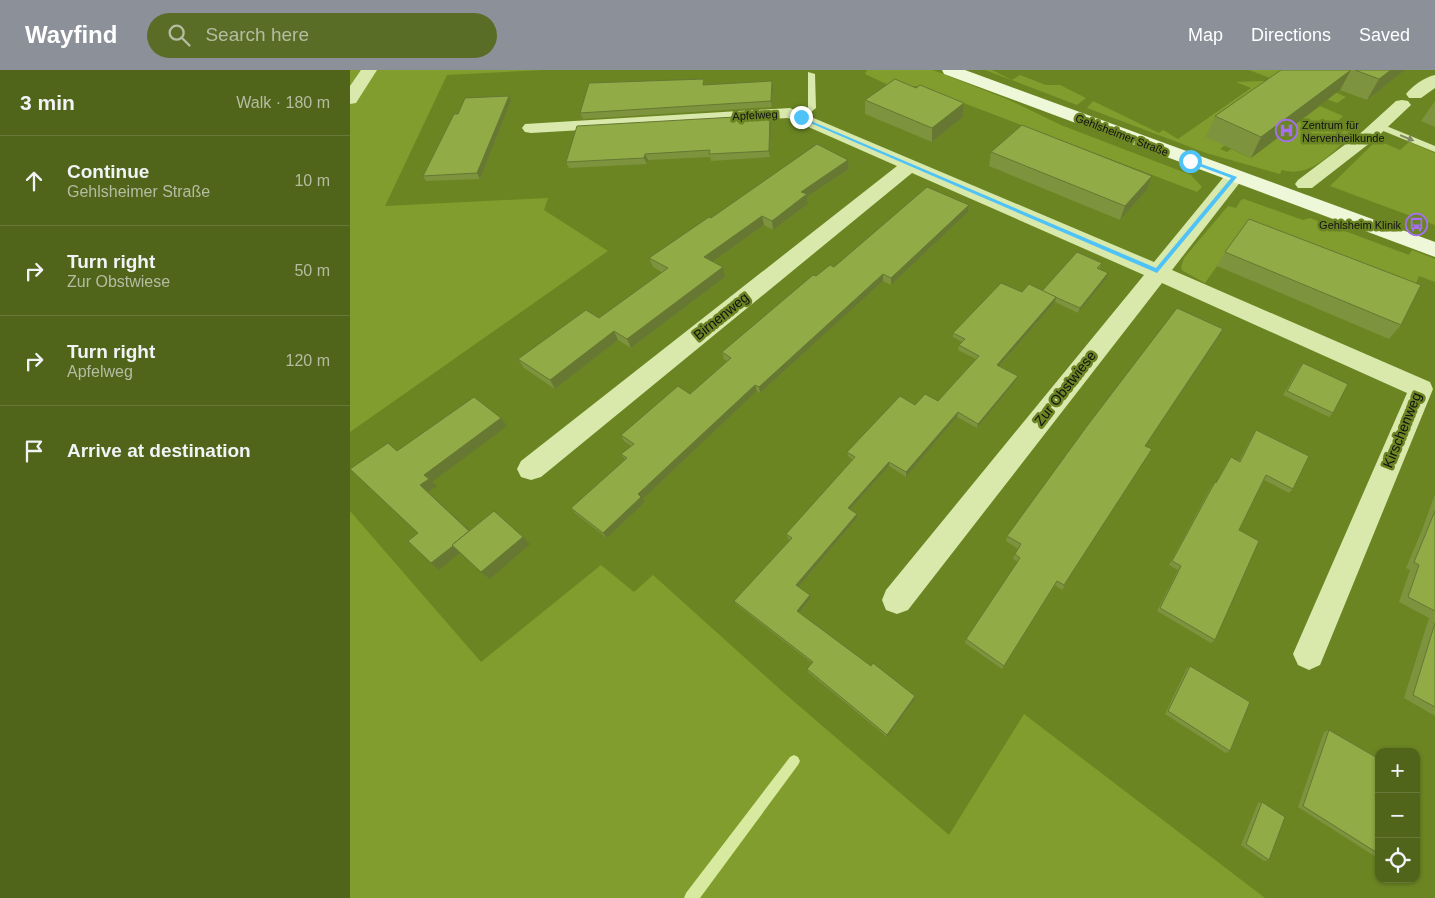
<!DOCTYPE html>
<meta charset="utf-8">
<style>
:root{--surface:#50641a;--page:#5a6d27;--text:#f1f3f6;--muted:#b4bda2;--line:#677839;--accent:#8c9099}
body{margin:0;font-family:Arial,sans-serif;background:var(--page);color:var(--text)}
.controls{position:absolute;right:15px;bottom:15px;display:grid;overflow:hidden;border-radius:10px;box-shadow:0 1px 4px #0004}
.controls button{width:45px;height:45px;display:grid;place-items:center;padding:0;border:0;border-bottom:1px solid var(--line);background:var(--surface);color:var(--text);font:25px sans-serif}
.stop{position:absolute;width:15px;height:15px;margin:-11px;border:4px solid #4fc3f7;border-radius:50%;background:#fff}
.stop.end{background:#4fc3f7;border-color:#fff;box-shadow:0 1px 5px #0008}
.list{margin:0;padding:0;list-style:none}
h2{display:flex;justify-content:space-between;align-items:center;height:65px;margin:0;padding:0 20px;font-size:21px}
h2 small{font-size:16px;font-weight:400;color:var(--muted)}
.list li{display:grid;grid-template-columns:32px 1fr auto;gap:15px;align-items:center;box-sizing:border-box;height:90px;padding:0 20px;border-top:1px solid var(--line)}
.list b{display:block;font-size:19px;white-space:nowrap}
.list p{margin:0;font-size:16px;white-space:nowrap;color:var(--muted)}
.list em{font-size:16px;font-style:normal;color:var(--muted)}
.icon{flex:none;width:28px;height:28px;fill:none;stroke:currentColor;stroke-width:2;stroke-linecap:round;stroke-linejoin:round}
.map{position:relative;flex:none;width:1085px;height:828px;overflow:hidden}
header{display:flex;align-items:center;gap:30px;box-sizing:border-box;height:70px;padding:0 25px;background:var(--accent);color:#fff}
header strong{font-size:24px}
nav{display:flex;gap:28px;margin-inline-start:auto;font-size:18px}
.search{width:350px;height:45px;background:var(--page);display:flex;align-items:center;gap:12px;box-sizing:border-box;padding:0 18px;border-radius:28px;color:var(--muted);font-size:19px}
main{display:flex}
aside{flex:1;background:var(--surface)}
.map>svg:first-child{display:block}
.green{fill:#819d2d}
.lines{fill:none;stroke-linecap:round;stroke-linejoin:round}
.stream{fill:#d8eaa0;fill-rule:evenodd}
.lane{fill:#d9e9ac;fill-rule:evenodd}
.street{fill:#d9e9ac;fill-rule:evenodd}
.secondary{fill:#eef7d7;fill-rule:evenodd}
.wall{fill:#7d933d}
.shaded-wall{fill:#667832}
.building{fill:#91ab47;stroke:#667832}
.oneway{fill:#7f8866}
.route{fill:#4fc3f7}
.labels{text-anchor:middle;dominant-baseline:central;stroke-width:5;stroke-linejoin:round;paint-order:stroke}
.far-street-label{font-size:11px;fill:#111;stroke:#6b8523}
.far-poi-label{font-size:11px;fill:#111;stroke:#6b8523;text-anchor:start}
.street-label{font-size:14px;fill:#111;stroke:#6b8523}
</style>
<header>
<strong>Wayfind</strong>
<div class="search"><svg class="icon" aria-label="search" viewBox="0 0 24 24"><circle cx="10" cy="10" r="6"/><path d="M15 15l6 6"/></svg>Search here</div>
<nav><a>Map</a><a>Directions</a><a>Saved</a></nav>
</header>
<main>
<aside>
<h2>3 min<small>Walk · 180 m</small></h2>
<ul class="list">
<li><svg class="icon" aria-label="ahead" viewBox="0 0 24 24"><path d="M12 20V5M6 11l6-6 6 6"/></svg><div><b>Continue</b><p>Gehlsheimer Straße</p></div><em>10 m</em></li>
<li><svg class="icon" aria-label="right" viewBox="0 0 24 24"><path d="M7 20v-9h11M14 6l5 5-5 5"/></svg><div><b>Turn right</b><p>Zur Obstwiese</p></div><em>50 m</em></li>
<li><svg class="icon" aria-label="right" viewBox="0 0 24 24"><path d="M7 20v-9h11M14 6l5 5-5 5"/></svg><div><b>Turn right</b><p>Apfelweg</p></div><em>120 m</em></li>
<li><svg class="icon" aria-label="arrive" viewBox="0 0 24 24"><path d="M6 21V4h12l-3 4 3 4H6"/></svg><div><b>Arrive at destination</b></div></li>
</ul>
</aside>
<div class="map">
<svg width="1085" height="828" viewBox="0 0 1085 828">
<rect width="100%" height="100%" fill="#6b8523"/>
<g class="green">
<polygon points="0,0 193,0 97,5 35,136 198,128 194,140 258,181 0,362"/>
<polygon points="517,0 583,0 659,30 711,55 841,105 852,117 847,122 569,16 554,17 549,20 515,4"/>
<polygon points="635,0 642,0 662,10 670,5 696,15 710,15 736,28 727,35"/>
<polygon points="899,0 934,0 996,27 987,33"/>
<path d="M913,11L945,24L870,79L877,82L881,79L901,88L970,36L993,46L987,52L1006,60C985,79 963,109 932,100L930,104L856,83L737,38L743,31L809,63L813,60L828,69L901,18L886,12Z"/>
<polygon points="1027,70 1050,80 1059,72 1085,83 1085,155 980,116"/>
<polygon points="894,129 953,150 960,148 1059,185 1062,180 1085,189 1085,212 1069,206 1059,229 867,196 855,213 833,201 831,198 834,188 878,136 886,138 891,130"/>
<polygon points="0,441 131,592 251,495 284,522 303,505 433,622 599,765 674,644 915,828 0,828"/>
</g>
<g class="lines">
<polygon class="stream" points="444,685 448,687 450,691 448,695 350,828 334,828 336,823 440,687"/>
<g class="lane">
<polygon points="458,2 465,4 466,38 451,50 447,47 458,37"/>
<polygon points="1029,53 1085,76 1085,82 1026,58 1024,56"/>
</g>
<g class="street">
<polygon points="11,0 27,0 6,33 0,34 0,16"/>
<path d="M1085,5V18L1071,28H1059L1056,24C1062,16 1075,7 1085,5Z"/>
<polygon points="1052,30 1058,31 1061,35 1025,69 962,118 948,118 945,114 948,110 1013,61 1046,31"/>
<polygon points="440,38 804,192 877,103 891,103 894,107 891,111 822,200 1080,312 1083,319 970,595 959,600 948,595 943,584 1057,323 812,213 558,540 547,544 536,540 532,530 536,520 794,205 562,103 191,407 181,410 171,407 167,399 171,391 547,96 438,48 181,63 175,62 172,58 175,54"/>
</g>
<polygon class="secondary" points="592,0 615,0 1085,172 1085,187 594,4"/>
</g>
<g class="wall">
<polygon points="931,0 1055,0 1017,30 990,20 901,88 856,67 865,46"/>
<polygon points="422,11 423,17 422,37 233,49 230,43 355,15"/>
<polygon points="515,30 614,33 613,47 582,72 515,44"/>
<polygon points="161,31 130,109 76,111 73,106 108,44"/>
<polygon points="1085,31 1085,57 1071,51"/>
<polygon points="420,45 421,51 420,87 361,91 360,87 298,90 297,94 219,98 216,92"/>
<polygon points="641,82 802,106 797,120 770,150 639,96"/>
<polygon points="498,90 499,99 457,127 458,134 423,160 414,155 363,192 375,207 281,278 268,270 205,319 174,298 168,289 249,248 313,203 303,197 299,188 361,148"/>
<polygon points="618,142 541,215 533,211 410,323 407,321 293,429 295,432 257,468 225,443 221,438 275,390 271,384 281,376 274,371 271,365 340,324 377,291 374,289 372,282 466,206 484,197"/>
<polygon points="875,182 1051,255 1039,269 867,196"/>
<polygon points="752,193 749,199 757,208 728,243 705,232 650,296 668,306 666,311 627,358 607,347 556,407 539,396 500,440 507,444 507,448 449,517 460,525 461,528 449,543 521,596 565,626 565,629 537,667 458,602 457,599 462,593 386,534 384,531 440,470 438,468 436,464 503,390 498,386 497,382 565,335 588,331 626,289 608,280 609,275 612,272 603,267 603,263 672,222 692,221"/>
<polygon points="870,265 795,376 712,520 705,515 652,599 615,573 616,569 668,492 663,489 665,484 668,479 656,471 657,466"/>
<polygon points="953,293 983,343 979,347 933,325 949,298"/>
<polygon points="906,360 943,419 939,423 914,410 889,460 865,570 861,573 807,541 828,500 819,495 861,417 865,412 866,413 877,392 881,387 889,391 903,365"/>
<polygon points="1085,424 1085,646 1054,628 1079,548 1049,532 1060,500 1056,498 1072,460"/>
<polygon points="840,596 880,681 876,683 815,644 837,598"/>
<polygon points="979,660 1029,689 1029,789 948,737 974,662"/>
<polygon points="912,732 919,790 914,791 891,775 908,733"/>
</g>
<g class="shaded-wall">
<polygon points="1001,0 990,20 901,88 911,67"/>
<polygon points="1041,0 1055,0 1017,30 1029,9"/>
<polygon points="422,11 423,17 422,37 421,31"/>
<polygon points="159,26 161,31 130,109 127,103"/>
<polygon points="614,33 613,47 582,72 582,58"/>
<polygon points="420,45 421,51 420,87 419,81"/>
<polygon points="295,84 298,90 297,94 294,88"/>
<polygon points="498,90 499,99 457,127 458,134 423,160 422,151 451,122"/>
<polygon points="802,106 797,120 770,150 775,136"/>
<polygon points="619,135 618,142 541,215 541,208"/>
<polygon points="412,146 414,155 357,196 354,187"/>
<polygon points="373,197 375,207 281,278 277,269"/>
<polygon points="758,203 757,208 728,243 730,238"/>
<polygon points="533,204 533,211 410,323 409,317"/>
<polygon points="706,227 705,232 646,300 647,295"/>
<polygon points="873,259 870,265 792,381 795,376"/>
<polygon points="264,261 268,270 205,319 200,310"/>
<polygon points="668,306 666,311 627,358 628,354"/>
<polygon points="405,315 407,321 293,429 295,432 257,468 253,463 288,424"/>
<polygon points="608,342 607,347 556,407 556,402"/>
<polygon points="151,348 157,356 82,412 87,416 78,422 128,468 89,500 81,493 70,415 74,405"/>
<polygon points="539,392 539,396 498,442 498,438"/>
<polygon points="507,444 507,448 447,519 446,515"/>
<polygon points="173,467 180,474 140,509 131,502"/>
<polygon points="460,525 461,528 448,544 447,541"/>
<polygon points="565,626 565,629 537,667 537,665"/>
</g>
<g class="building">
<polygon points="931,0 1001,0 911,67 865,46"/>
<polygon points="1005,0 1041,0 1029,9"/>
<polygon points="354,9 353,15 422,11 421,31 230,43 239,13"/>
<polygon points="545,9 566,18 570,15 614,33 582,58 515,30"/>
<polygon points="159,26 127,103 73,106 104,44 108,44 115,28"/>
<polygon points="420,45 419,81 359,84 360,80 295,84 294,88 216,92 227,56"/>
<polygon points="672,55 802,106 775,136 641,82"/>
<polygon points="467,74 498,90 451,122 457,124 422,151 412,146 354,187 373,197 277,269 264,261 200,310 168,289 236,240 249,248 318,198 299,188 359,147 361,148"/>
<polygon points="577,117 619,135 541,208 533,204 409,317 405,315 288,424 291,427 253,463 221,438 277,388 271,384 284,374 271,365 328,316 340,324 381,288 372,282 463,205 466,206 480,195 484,197"/>
<polygon points="899,149 1071,215 1051,255 875,182"/>
<polygon points="727,182 752,193 747,198 758,203 730,238 692,221"/>
<polygon points="651,213 672,222 679,214 706,227 647,295 668,306 628,354 608,342 556,402 539,392 498,438 507,444 446,515 460,525 447,541 521,596 523,593 565,626 537,665 457,599 463,592 384,531 442,468 436,464 505,387 497,382 550,326 565,335 575,324 588,331 629,286 609,275 615,269 603,263"/>
<polygon points="827,238 873,259 795,376 802,379 714,515 707,511 654,596 616,569 670,488 665,484 671,474 657,466 737,356"/>
<polygon points="953,293 998,314 983,343 937,321"/>
<polygon points="124,327 151,348 74,405 79,409 70,415 119,461 102,475 103,476 81,493 58,471 68,463 0,399 38,373 47,381"/>
<polygon points="906,360 959,386 943,419 916,405 889,460 909,471 865,570 810,538 831,496 822,491 865,412 866,413 881,387 890,392"/>
<polygon points="144,441 173,467 131,502 102,475"/>
<polygon points="1085,441 1085,541 1058,527 1069,495 1064,492"/>
<polygon points="1085,553 1085,637 1063,625"/>
<polygon points="840,596 900,632 880,681 818,641"/>
<polygon points="979,660 1029,689 1029,784 953,736"/>
<polygon points="912,732 935,747 919,790 896,774"/>
</g>
<defs><path id="oneway-solid" d="M-6-.8H1V-3.2L6.5 0L1 3.2V.8H-6Z" transform="scale(1.25)"/></defs>
<use class="oneway" href="#oneway-solid" transform="translate(1057 68) rotate(22)"/>
<polygon class="route" points="449,46 806,198 881,108 838,92 838,89 887,107 807,203 449,48"/>
<defs>
<symbol id="hospital-ring" viewBox="-11 -11 22 22"><circle r="9.5" fill="#6b8523" stroke="#a66ff4" stroke-width="1.5"/><path d="M-5-5h3v3.5h4V-5h3V5h-3V1.5h-4V5h-3Z" fill="#a66ff4"/></symbol>
<symbol id="bus-ring" viewBox="-11 -11 22 22"><circle r="9.5" fill="#6b8523" stroke="#a66ff4" stroke-width="1.5"/><path d="M-5-6H5V4H4V6H2V4H-2V6H-4V4H-5ZM-3.5-4V0h7V-4ZM-3.5 1.2v1.5H-2V1.2ZM2 1.2v1.5H3.5V1.2Z" fill="#a66ff4"/></symbol>
</defs>
<g fill-rule="evenodd">
<use href="#hospital-ring" x="924" y="48" width="25" height="25"/>
<use href="#bus-ring" x="1054" y="142" width="25" height="25"/>
</g>
<g class="labels">
<g class="far-street-label">
<text transform="translate(405 45) rotate(-3)">Apfelweg</text>
<text transform="translate(772 65) rotate(21)">Gehlsheimer Straße</text>
</g>
<g class="far-poi-label">
<text x="952" y="55">Zentrum für<tspan x="952" dy="13">Nervenheilkunde</tspan></text>
<text x="1051" y="155" text-anchor="end">Gehlsheim Klinik</text>
</g>
<g class="street-label">
<text transform="translate(371 246) rotate(-39)">Birnenweg</text>
<text transform="translate(715 318) rotate(-52)">Zur Obstwiese</text>
<text transform="translate(1052 360) rotate(-68)">Kirschenweg</text>
</g>
</g>
</svg>
<div class="controls">
<button>+</button>
<button>−</button>
<button><svg class="icon" aria-label="locate" viewBox="0 0 24 24"><circle cx="12" cy="12" r="6"/><path d="M12 2v4M12 18v4M2 12h4M18 12h4"/></svg></button>
</div>
<div class="stop" style="left:840px;top:91px"></div>
<div class="stop end" style="left:451px;top:47px"></div>
</div>
</main>
